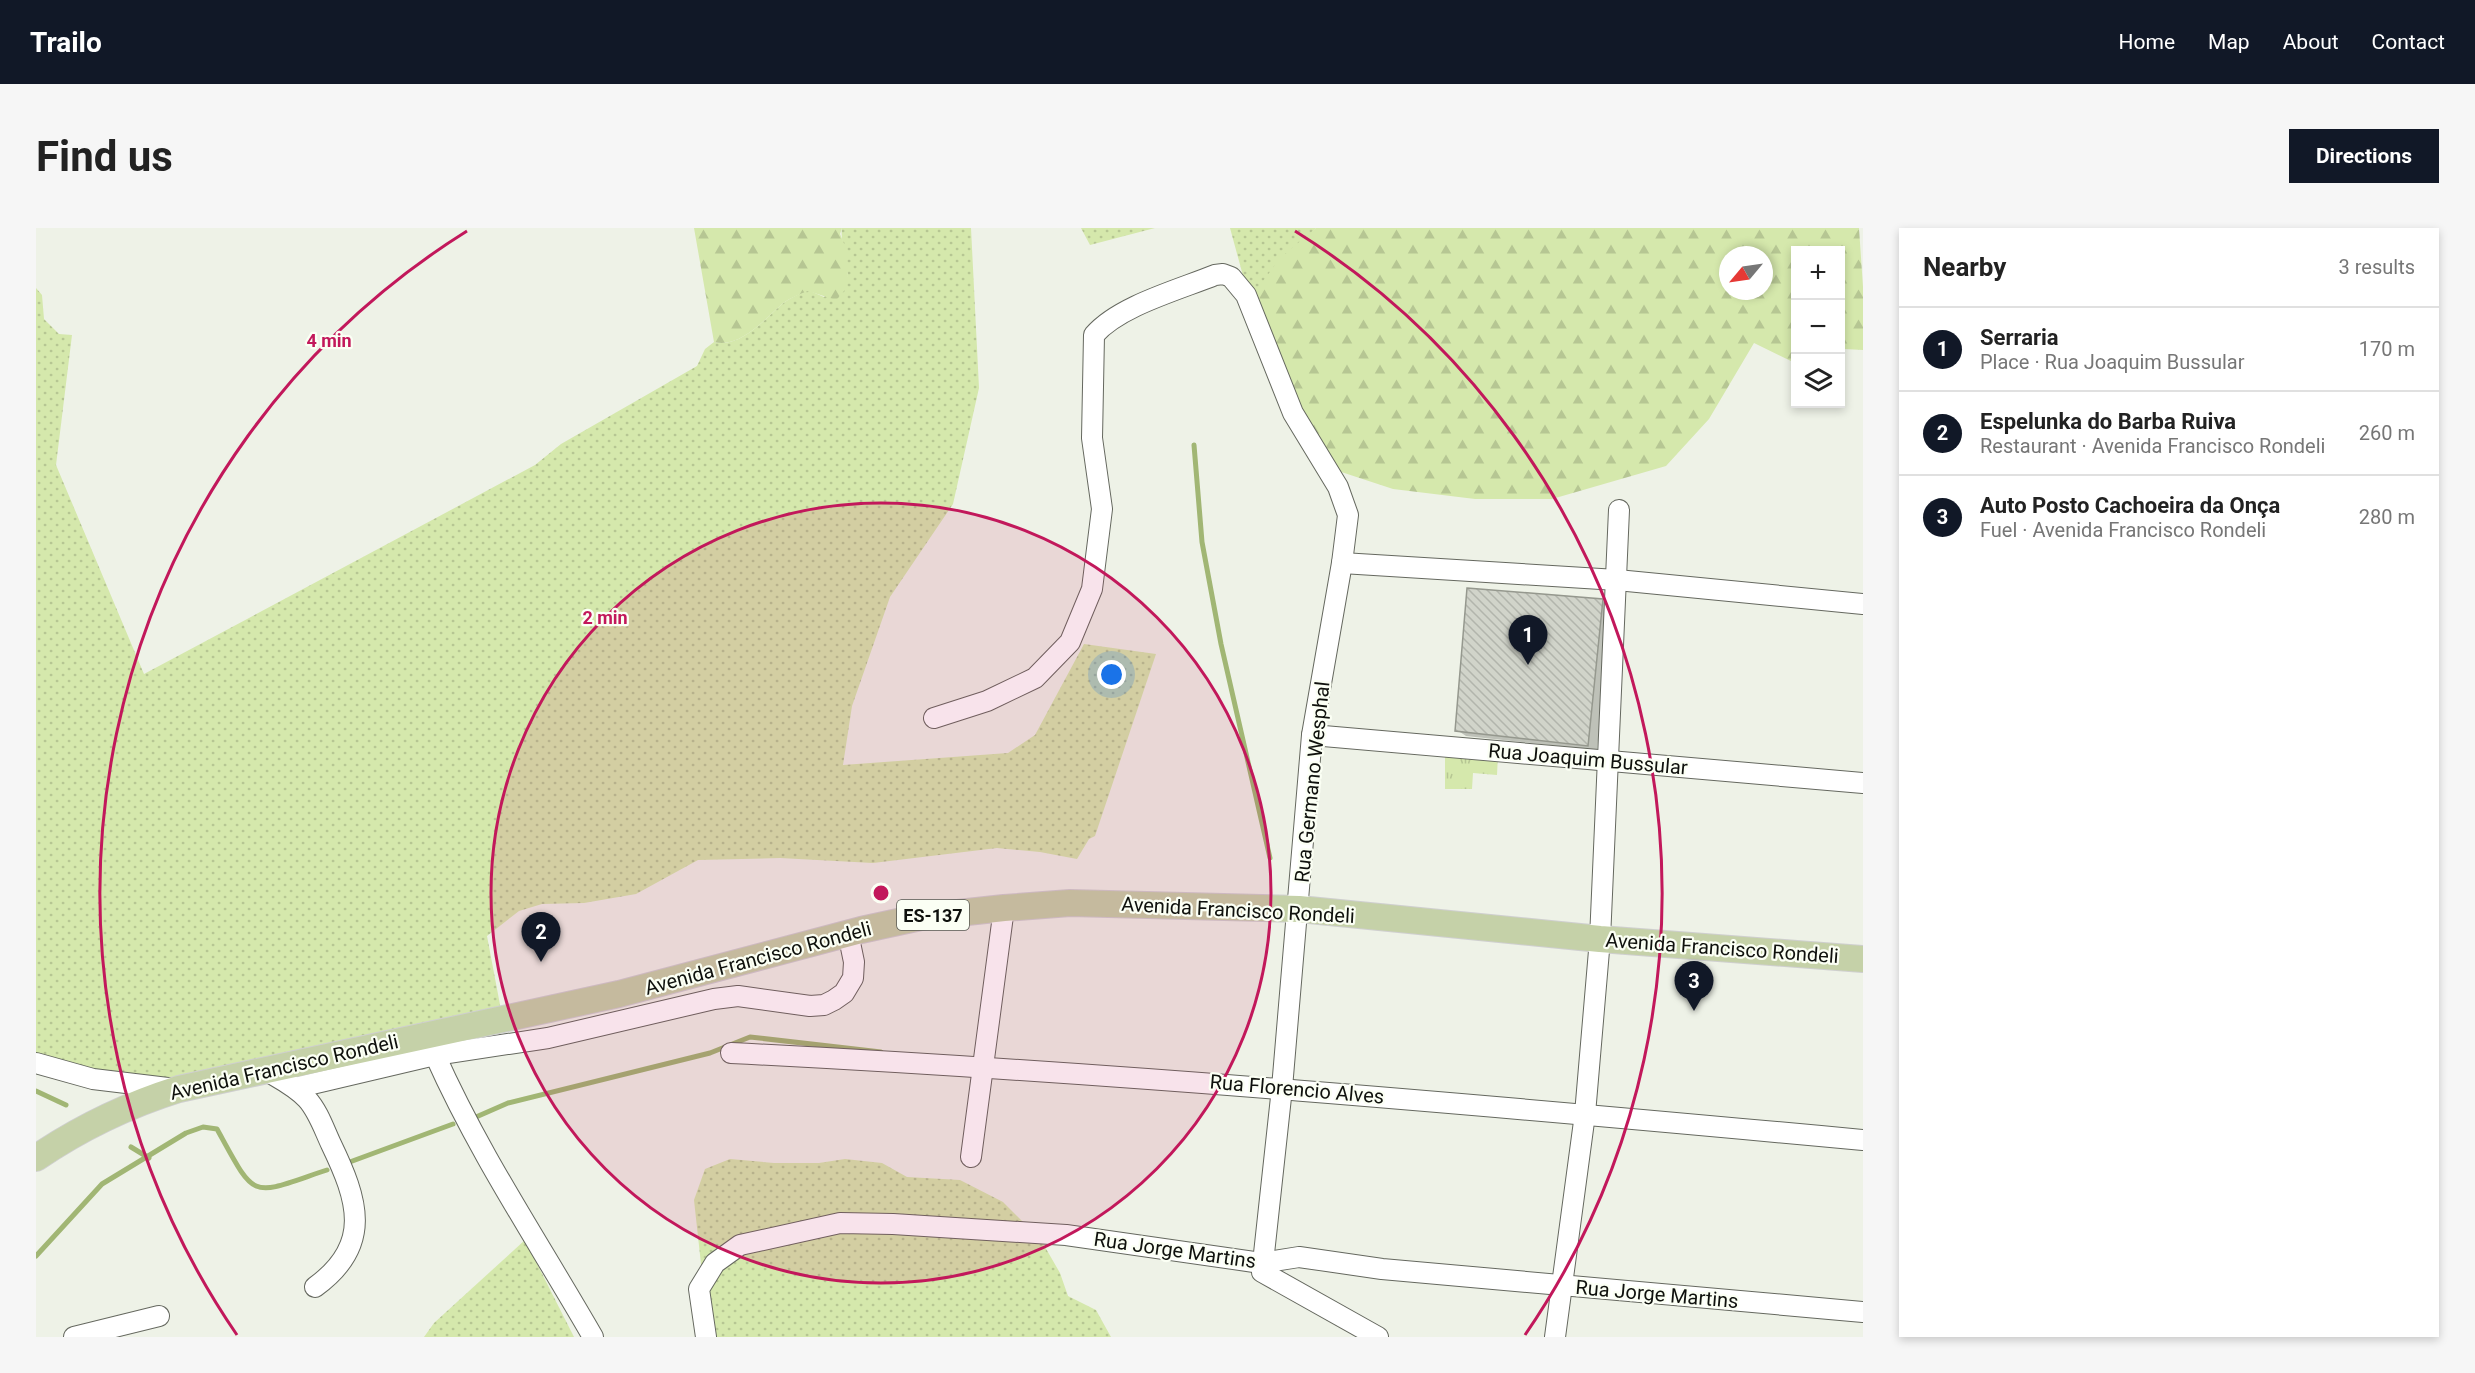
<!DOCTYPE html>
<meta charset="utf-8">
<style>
:root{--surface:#fff;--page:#f6f6f6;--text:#222;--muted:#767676;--line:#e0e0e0;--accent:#111827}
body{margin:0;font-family:Roboto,sans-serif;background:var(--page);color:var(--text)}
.controls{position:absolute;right:18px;top:18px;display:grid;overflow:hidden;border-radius:0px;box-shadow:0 3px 9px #0003}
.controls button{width:54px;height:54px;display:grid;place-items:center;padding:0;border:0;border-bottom:2px solid var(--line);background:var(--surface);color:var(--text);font:30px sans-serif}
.compass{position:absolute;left:1683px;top:18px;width:54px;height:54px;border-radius:50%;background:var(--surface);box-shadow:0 3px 9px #0003;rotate:241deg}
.you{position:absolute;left:1076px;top:447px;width:21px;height:21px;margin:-15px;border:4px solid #fff;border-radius:50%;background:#1a73e8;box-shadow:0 0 0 9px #1a73e833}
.badge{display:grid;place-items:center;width:39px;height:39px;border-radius:50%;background:var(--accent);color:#fff;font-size:20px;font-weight:700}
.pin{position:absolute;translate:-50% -50px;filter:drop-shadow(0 2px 3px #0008)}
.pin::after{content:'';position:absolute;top:32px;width:21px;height:18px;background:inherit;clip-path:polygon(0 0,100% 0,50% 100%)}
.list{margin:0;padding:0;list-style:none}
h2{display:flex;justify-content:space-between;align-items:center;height:78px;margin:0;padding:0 24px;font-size:26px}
h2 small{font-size:20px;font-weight:400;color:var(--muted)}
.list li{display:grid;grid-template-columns:39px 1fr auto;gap:18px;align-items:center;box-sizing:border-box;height:84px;padding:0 24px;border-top:2px solid var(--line)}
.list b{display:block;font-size:22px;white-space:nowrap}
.list p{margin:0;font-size:20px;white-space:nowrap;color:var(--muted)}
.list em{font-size:20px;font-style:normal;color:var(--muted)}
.icon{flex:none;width:33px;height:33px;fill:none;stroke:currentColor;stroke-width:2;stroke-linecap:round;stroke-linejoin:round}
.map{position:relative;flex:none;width:1827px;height:1109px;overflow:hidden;border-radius:0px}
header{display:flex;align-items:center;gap:36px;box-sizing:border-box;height:84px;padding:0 30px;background:var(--accent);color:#fff}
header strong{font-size:28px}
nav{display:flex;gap:33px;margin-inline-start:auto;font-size:21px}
.intro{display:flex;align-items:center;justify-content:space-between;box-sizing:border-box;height:144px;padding:0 36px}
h1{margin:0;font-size:42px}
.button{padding:15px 27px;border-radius:0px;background:var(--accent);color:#fff;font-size:21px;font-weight:700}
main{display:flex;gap:36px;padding:0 36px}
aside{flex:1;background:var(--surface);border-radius:0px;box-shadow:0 3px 9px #0003}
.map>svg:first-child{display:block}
.grass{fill:url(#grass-dots)}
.forest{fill:url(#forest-firs);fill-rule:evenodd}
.park{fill:url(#park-tufts)}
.shadow{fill:#0003}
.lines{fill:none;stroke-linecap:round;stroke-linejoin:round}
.stream{stroke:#a1b674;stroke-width:5}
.building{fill:url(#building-back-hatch);stroke:#95988e;stroke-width:1.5}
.minor-casing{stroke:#65685f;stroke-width:22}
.major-casing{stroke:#cfcfcf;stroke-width:28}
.minor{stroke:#fff;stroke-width:20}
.major{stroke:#c5d1a8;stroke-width:26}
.ring{fill:none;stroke:#c2185b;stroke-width:3}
.labels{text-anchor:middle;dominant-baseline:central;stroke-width:4.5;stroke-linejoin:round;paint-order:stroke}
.shield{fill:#fbfff4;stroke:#565852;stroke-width:1.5}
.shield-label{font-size:18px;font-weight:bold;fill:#0f110d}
.street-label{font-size:20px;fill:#0f110d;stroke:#fbfff4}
.centre{fill:#c2185b;stroke:#fbfff4;stroke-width:3}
.ring-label{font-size:18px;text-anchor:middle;font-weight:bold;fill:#c2185b;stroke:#fbfff4;stroke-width:4.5;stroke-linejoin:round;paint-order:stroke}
</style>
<header>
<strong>Trailo</strong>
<nav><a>Home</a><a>Map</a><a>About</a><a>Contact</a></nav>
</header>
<div class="intro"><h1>Find us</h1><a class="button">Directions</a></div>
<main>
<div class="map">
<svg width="1827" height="1109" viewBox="0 0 1827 1109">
<defs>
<pattern id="grass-dots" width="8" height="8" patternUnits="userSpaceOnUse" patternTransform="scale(1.5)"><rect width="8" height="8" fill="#d5e8ac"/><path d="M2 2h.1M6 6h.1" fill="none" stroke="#b6c693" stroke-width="1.8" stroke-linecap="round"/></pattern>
<pattern id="forest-firs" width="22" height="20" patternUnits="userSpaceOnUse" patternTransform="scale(1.5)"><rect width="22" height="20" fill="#d5e8ac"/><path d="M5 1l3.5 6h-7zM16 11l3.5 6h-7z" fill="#b6c693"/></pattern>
<pattern id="park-tufts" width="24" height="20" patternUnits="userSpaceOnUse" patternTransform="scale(1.5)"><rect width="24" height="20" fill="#d5e8ac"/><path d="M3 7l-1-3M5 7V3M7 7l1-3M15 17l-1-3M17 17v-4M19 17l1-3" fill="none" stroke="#b6c693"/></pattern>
<pattern id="building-back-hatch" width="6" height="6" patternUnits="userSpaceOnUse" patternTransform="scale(1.5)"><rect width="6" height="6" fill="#d1d4ca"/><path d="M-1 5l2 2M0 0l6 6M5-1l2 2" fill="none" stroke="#b2b5ac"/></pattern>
</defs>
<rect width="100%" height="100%" fill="#eef2e7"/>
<g class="grass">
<path d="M806,0H935L943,160L917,276L854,369L816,478L807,537L972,525L999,507L1048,416L1120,426L1059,608L1053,611L1041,631L1004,624L961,620L837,635L744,630L662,632L600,666L548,675L506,676L483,683L451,708L465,782L123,861L0,833V60L6,67L8,91L23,106L36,107L20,237L108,446L499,237L525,216L661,138L669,121L678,114C704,121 729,91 746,76C754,70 763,66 772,62L788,69L812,48C810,40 804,5 806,0Z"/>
<polygon points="1045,0 1119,0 1054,17"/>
<polygon points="1194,0 1280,0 1271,9 1218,88"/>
<polygon points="694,931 738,935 783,935 809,931 846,935 871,949 924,952 967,974 1005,1012 1024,1045 1032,1068 1060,1082 1075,1109 673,1109 658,972 669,941"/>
<polygon points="489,1012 538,1109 388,1109 398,1095"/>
</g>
<g class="forest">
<path d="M658,0H806L804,6L809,18L812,48L808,63L800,72L772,63C763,66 754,70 746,76C729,91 704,121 678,114Z"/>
<path d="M1280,0H1823L1827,59V122L1808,121L1805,126L1804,22H1760L1759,135L1718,115L1673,191L1630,238L1516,271H1439L1357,261L1284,237L1218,88L1225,56L1244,30ZM1692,27H1728V63H1692Z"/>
</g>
<polygon class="park" points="1409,527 1462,527 1461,547 1437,545 1436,561 1409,561"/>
<polygon class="shadow" points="1567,373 1576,378 1561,522 1430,508 1421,502"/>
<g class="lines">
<g class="stream">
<polyline points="1158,217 1166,314 1185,416 1234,630"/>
<polyline points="0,863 30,877"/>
<polyline points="440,889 472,875 674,825 714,809 845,824"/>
<polyline points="95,919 113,930"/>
<polyline points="311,935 417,896"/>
<path d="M0,1028L66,956L150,905L167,899L181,901C221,974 213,968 291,942"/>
</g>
</g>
<polygon class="building" points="1431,360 1567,371 1552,518 1419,503"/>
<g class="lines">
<defs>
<g id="minor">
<polyline points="1306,335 1581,352 1827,376"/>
<path d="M898,490L951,473L999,450L1034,414L1056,361L1066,281L1056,210L1058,107C1083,78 1142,62 1179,47L1187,46L1195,49L1210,67L1257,185L1302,259L1312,287L1306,335L1276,507L1246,860L1226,1044L1342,1109"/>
<polyline points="1276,507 1827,555"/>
<path d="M695,825C1073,844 1450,877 1827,912"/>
<path d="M399,827C443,926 503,1015 557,1109"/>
<polyline points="0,835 57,851 140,861"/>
<path d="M229,842C244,851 259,858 271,871C282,883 288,901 295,916C322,972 337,1017 279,1059"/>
<polyline points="259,860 399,827 512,810 678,771 702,768 774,778 788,777 798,772 808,765 817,750 818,734 812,705"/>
<polyline points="935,929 968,680"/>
<polyline points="38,1109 123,1088"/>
<polyline points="670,1109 663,1061 679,1035 704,1017 804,995 857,996 1030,1007 1225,1035 1263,1029 1346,1041 1827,1084"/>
<polyline points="1519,1109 1549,886 1564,711 1583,282"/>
</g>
<path id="major" d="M0,930C44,900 92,877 143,861L583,766L825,702L885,689L968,680L1034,675L1263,681L1564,711L1827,731"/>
</defs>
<use href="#minor" class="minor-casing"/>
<use href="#major" class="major-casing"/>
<use href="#minor" class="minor"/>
<use href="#major" class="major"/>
</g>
<circle cx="845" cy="665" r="390" fill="#c2185b" fill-opacity=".12"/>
<g class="ring">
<circle cx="845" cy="665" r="390"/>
<path d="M201 1107A781 781 0 0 1 431 3M1259 3A781 781 0 0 1 1489 1107"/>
</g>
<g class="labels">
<rect class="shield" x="861" y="672" width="72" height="30" rx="4.5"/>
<g class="shield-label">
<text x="897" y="687">ES-137</text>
</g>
<g class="street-label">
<text transform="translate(1552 531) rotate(5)">Rua Joaquim Bussular</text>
<text transform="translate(1276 554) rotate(-84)">Rua Germano Wesphal</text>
<text transform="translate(1202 682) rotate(3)">Avenida Francisco Rondeli</text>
<text transform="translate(1686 720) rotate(4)">Avenida Francisco Rondeli</text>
<text transform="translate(722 730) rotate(-15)">Avenida Francisco Rondeli</text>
<text transform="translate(248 839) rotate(-13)">Avenida Francisco Rondeli</text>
<text transform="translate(1261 861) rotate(5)">Rua Florencio Alves</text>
<text transform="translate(1139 1022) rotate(8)">Rua Jorge Martins</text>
<text transform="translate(1621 1066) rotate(5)">Rua Jorge Martins</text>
</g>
</g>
<circle cx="845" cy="665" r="9" class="centre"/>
<g class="ring-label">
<text x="293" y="119">4 min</text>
<text x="569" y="396">2 min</text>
</g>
</svg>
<div class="controls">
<button>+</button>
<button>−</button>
<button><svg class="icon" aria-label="layers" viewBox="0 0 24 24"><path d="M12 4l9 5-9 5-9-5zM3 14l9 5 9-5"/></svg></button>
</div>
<svg class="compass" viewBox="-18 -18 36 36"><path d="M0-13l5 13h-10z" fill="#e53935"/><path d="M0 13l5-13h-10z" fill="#767676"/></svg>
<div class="you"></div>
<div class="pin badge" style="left:1492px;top:437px">1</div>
<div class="pin badge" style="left:505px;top:734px">2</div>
<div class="pin badge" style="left:1658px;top:783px">3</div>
</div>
<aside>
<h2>Nearby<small>3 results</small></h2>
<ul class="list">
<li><span class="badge">1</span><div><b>Serraria</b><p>Place · Rua Joaquim Bussular</p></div><em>170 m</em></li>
<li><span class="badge">2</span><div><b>Espelunka do Barba Ruiva</b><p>Restaurant · Avenida Francisco Rondeli</p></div><em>260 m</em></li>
<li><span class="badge">3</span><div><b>Auto Posto Cachoeira da Onça</b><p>Fuel · Avenida Francisco Rondeli</p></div><em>280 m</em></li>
</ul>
</aside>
</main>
